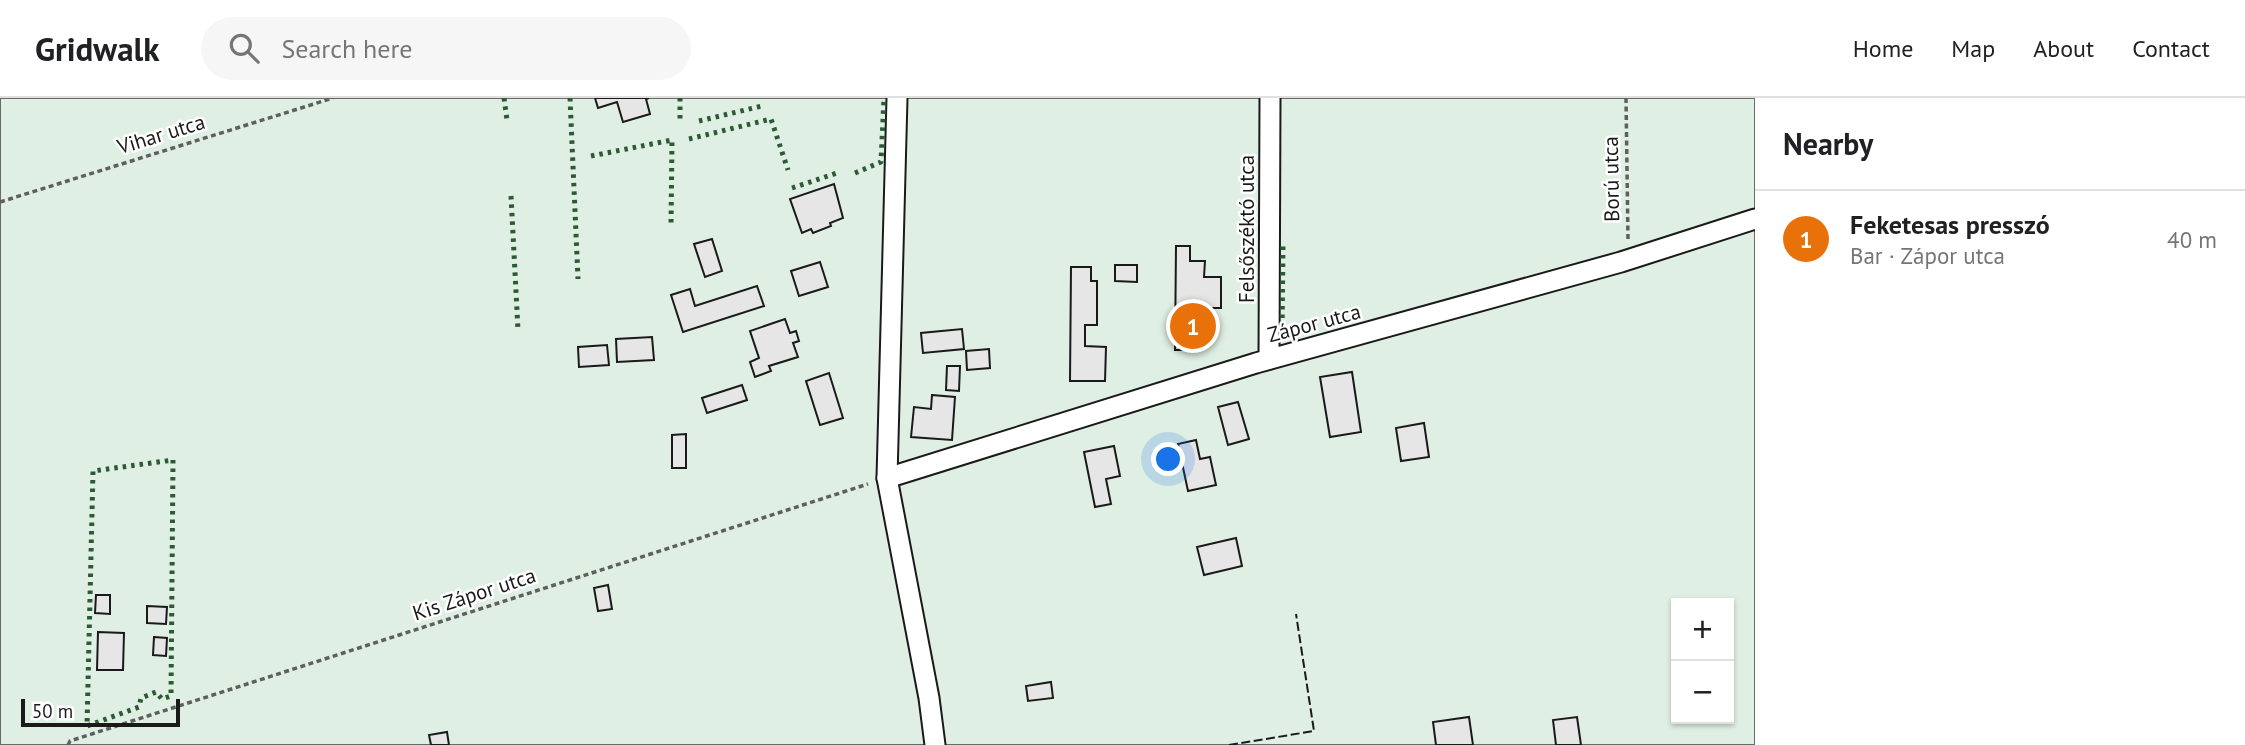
<!DOCTYPE html>
<meta charset="utf-8">
<style>
:root{--surface:#fff;--page:#f6f6f6;--text:#202124;--muted:#757577;--line:#e0e0e0;--accent:#c62828}
body{margin:0;font-family:"PT Sans",sans-serif;background:var(--page);color:var(--text)}
.controls{position:absolute;right:21px;bottom:21px;display:grid;overflow:hidden;border-radius:0px;box-shadow:0 2px 5px #0004}
.controls button{width:63px;height:63px;display:grid;place-items:center;padding:0;border:0;border-bottom:2px solid var(--line);background:var(--surface);color:var(--text);font:35px sans-serif}
.scale{position:absolute;left:21px;bottom:18px;width:159px;box-sizing:border-box;padding-left:7px;border:4px solid #1a1a1a;border-top:0;font-size:19px;line-height:24px;white-space:nowrap;color:#1a1a1a;-webkit-text-stroke:5px #fff;paint-order:stroke}
.you{position:absolute;left:1169px;top:362px;width:24px;height:24px;margin:-18px;border:5px solid #fff;border-radius:50%;background:#1a73e8;box-shadow:0 0 0 10px #1a73e833}
.badge{display:grid;place-items:center;width:46px;height:46px;border-radius:50%;background:var(--accent);color:#fff;font-size:23px;font-weight:700}
.pin{position:absolute;translate:-50% -50%;border:4px solid #fff;box-shadow:0 2px 7px #0006}
.list{margin:0;padding:0;list-style:none}
h2{display:flex;justify-content:space-between;align-items:center;height:91px;margin:0;padding:0 28px;font-size:30px}
h2 small{font-size:23px;font-weight:400;color:var(--muted)}
.list li{display:grid;grid-template-columns:46px 1fr auto;gap:21px;align-items:center;box-sizing:border-box;height:98px;padding:0 28px;border-top:2px solid var(--line)}
.list b{display:block;font-size:26px;white-space:nowrap}
.list p{margin:0;font-size:23px;white-space:nowrap;color:var(--muted)}
.list em{font-size:23px;font-style:normal;color:var(--muted)}
.icon{flex:none;width:38px;height:38px;fill:none;stroke:currentColor;stroke-width:2;stroke-linecap:round;stroke-linejoin:round}
.map{position:relative;flex:none;width:1755px;height:647px;overflow:hidden}
header{display:flex;align-items:center;gap:42px;box-sizing:border-box;height:98px;padding:0 35px;background:var(--surface);border-bottom:2px solid var(--line)}
header strong{font-size:33px}
nav{display:flex;gap:38px;margin-inline-start:auto;font-size:24px}
.search{width:490px;height:63px;background:var(--page);display:flex;align-items:center;gap:18px;box-sizing:border-box;padding:0 24px;border-radius:38px;color:var(--muted);font-size:26px}
main{display:flex}
aside{flex:1;background:var(--surface)}
.map>svg:first-child{display:block}
.green{fill:#e0efe3;stroke:#6a6a6a;stroke-width:2;fill-rule:evenodd}
.building{fill:#e6e6e6;stroke:#1a1a1a;stroke-width:2}
.lines{fill:none;stroke-linecap:round;stroke-linejoin:round}
.minor-casing{stroke:#1a1a1a;stroke-width:23}
.path{stroke:#5f5f5f;stroke-width:3.5;stroke-dasharray:5 3.5;stroke-linecap:butt}
.minor{stroke:#fff;stroke-width:19}
.hedge{stroke:#2b5a34;stroke-width:5;stroke-dasharray:3.5 5;stroke-linecap:butt}
.fence{stroke:#1a1a1a;stroke-width:2;stroke-dasharray:9 3.5;stroke-linecap:butt}
.labels{text-anchor:middle;dominant-baseline:central;stroke-width:5;stroke-linejoin:round;paint-order:stroke}
.street-label{font-size:21px;fill:#1a1a1a;stroke:#fff}
</style>
<header>
<strong>Gridwalk</strong>
<div class="search"><svg class="icon" aria-label="search" viewBox="0 0 24 24"><circle cx="10" cy="10" r="6"/><path d="M15 15l6 6"/></svg>Search here</div>
<nav><a>Home</a><a>Map</a><a>About</a><a>Contact</a></nav>
</header>
<main>
<div class="map">
<svg width="1755" height="647" viewBox="0 0 1755 647">
<rect width="100%" height="100%" fill="#fff"/>
<path class="green" d="M0,0H1755V647H0ZM1676,505H1729V621H1676Z"/>
<g class="building">
<polygon points="595,0 649,0 646,1 650,16 623,24 617,4 598,10"/>
<polygon points="834,86 843,120 830,125 831,128 813,135 811,131 802,135 790,101"/>
<polygon points="712,141 722,173 705,179 694,146"/>
<polygon points="1176,148 1190,148 1190,163 1205,163 1204,179 1221,179 1221,210 1194,210 1194,218 1201,218 1201,252 1175,252"/>
<polygon points="820,164 828,189 799,198 791,173"/>
<polygon points="1115,167 1137,167 1137,184 1115,183"/>
<polygon points="1071,169 1091,169 1091,183 1097,183 1097,227 1085,227 1085,248 1106,249 1105,283 1070,283"/>
<polygon points="757,188 764,208 683,234 671,197 690,191 695,208"/>
<polygon points="785,221 790,235 796,233 799,243 793,245 798,259 769,268 771,273 755,279 750,264 759,260 750,233"/>
<polygon points="962,231 964,251 923,255 921,235"/>
<polygon points="652,239 654,262 617,264 616,241"/>
<polygon points="607,247 609,267 579,269 578,249"/>
<polygon points="989,251 990,270 967,272 966,253"/>
<polygon points="947,268 960,268 959,293 946,292"/>
<polygon points="1352,274 1361,334 1330,339 1320,279"/>
<polygon points="829,275 843,320 820,327 806,283"/>
<polygon points="742,287 747,302 707,315 702,300"/>
<polygon points="932,297 955,299 952,342 911,339 914,309 931,311"/>
<polygon points="1238,304 1249,341 1228,347 1218,309"/>
<polygon points="1424,325 1429,359 1401,363 1396,330"/>
<polygon points="686,336 686,370 672,370 672,337"/>
<polygon points="1196,342 1200,361 1210,359 1216,387 1188,393 1178,346"/>
<polygon points="1114,348 1120,378 1106,381 1111,406 1095,409 1084,354"/>
<polygon points="1236,440 1242,468 1204,477 1197,449"/>
<polygon points="608,487 612,511 598,513 594,490"/>
<polygon points="96,497 110,497 110,516 95,515"/>
<polygon points="147,508 167,509 166,526 147,525"/>
<polygon points="98,534 124,535 123,572 97,572"/>
<polygon points="154,539 167,540 166,558 153,557"/>
<polygon points="1051,584 1053,600 1028,603 1026,588"/>
<polygon points="1469,619 1473,647 1436,647 1433,624"/>
<polygon points="1577,619 1581,647 1556,647 1553,622"/>
<polygon points="447,634 449,647 431,647 429,637"/>
</g>
<g class="lines">
<defs>
<g id="minor">
<polyline points="897,0 887,380 929,600 935,647"/>
<polyline points="1269,261 1270,0"/>
<polyline points="887,380 1256,265 1621,164 1755,121"/>
</g>
</defs>
<use href="#minor" class="minor-casing"/>
<g class="path">
<polyline points="1626,0 1628,141"/>
<polyline points="0,104 333,0"/>
<polyline points="68,647 70,643 868,386"/>
</g>
<use href="#minor" class="minor"/>
<g class="hedge">
<polyline points="504,0 507,22"/>
<polyline points="570,0 578,181"/>
<polyline points="680,0 680,23"/>
<polyline points="699,23 762,8"/>
<polyline points="689,41 771,21 788,72"/>
<polyline points="591,58 672,42 671,127"/>
<polyline points="855,75 881,64 884,0"/>
<polyline points="792,90 840,74"/>
<polyline points="511,98 518,232"/>
<polyline points="1282,237 1283,146"/>
<polygon points="173,362 171,598 162,601 156,594 141,600 139,609 87,628 93,373"/>
</g>
<polyline class="fence" points="1229,647 1314,633 1296,516"/>
</g>
<g class="labels">
<g class="street-label">
<text transform="translate(161 36) rotate(-17)">Vihar utca</text>
<text transform="translate(1611 81) rotate(-91)">Ború utca</text>
<text transform="translate(1246 131) rotate(-90)">Felsőszéktó utca</text>
<text transform="translate(1314 225) rotate(-15)">Zápor utca</text>
<text transform="translate(474 496) rotate(-18)">Kis Zápor utca</text>
</g>
</g>
</svg>
<div class="controls">
<button>+</button>
<button>−</button>
</div>
<div class="scale">50 m</div>
<div class="you"></div>
<div class="pin badge" style="left:1193px;top:228px;background:#e8710a">1</div>
</div>
<aside>
<h2>Nearby<small></small></h2>
<ul class="list">
<li><span class="badge" style="background:#e8710a">1</span><div><b>Feketesas presszó</b><p>Bar · Zápor utca</p></div><em>40 m</em></li>
</ul>
</aside>
</main>
